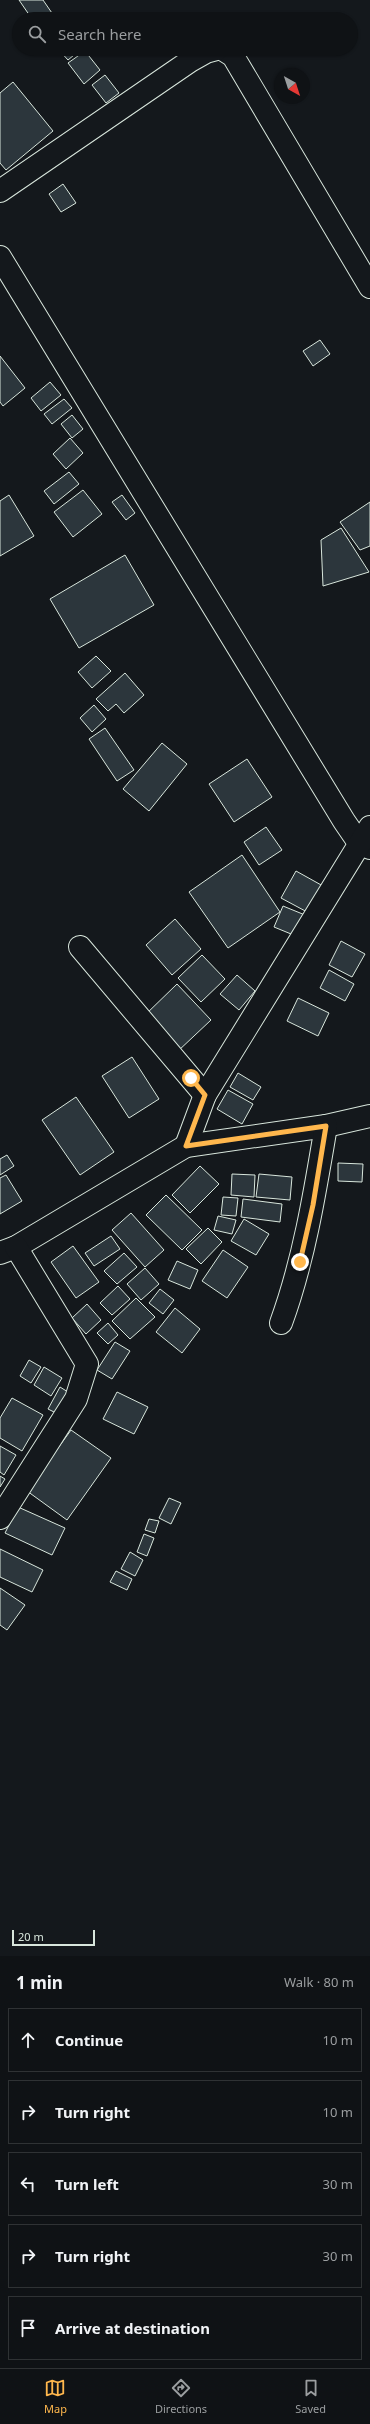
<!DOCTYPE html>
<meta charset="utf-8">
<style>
:root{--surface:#0f1215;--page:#1d2022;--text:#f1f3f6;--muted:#9b9ea0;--line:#2f3234;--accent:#ffb74d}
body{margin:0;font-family:"Noto Sans",sans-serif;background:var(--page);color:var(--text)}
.compass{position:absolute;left:274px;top:68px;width:36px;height:36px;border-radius:50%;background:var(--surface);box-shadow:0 1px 3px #0004;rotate:141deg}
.scale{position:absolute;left:12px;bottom:10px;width:83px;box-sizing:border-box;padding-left:4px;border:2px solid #d8e6dc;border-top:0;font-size:11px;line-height:14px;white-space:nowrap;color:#d8e6dc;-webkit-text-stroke:3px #14181c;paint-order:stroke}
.stop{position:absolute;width:12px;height:12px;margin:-9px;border:3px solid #ffb74d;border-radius:50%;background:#fff}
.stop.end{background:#ffb74d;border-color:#fff;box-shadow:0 1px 4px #0008}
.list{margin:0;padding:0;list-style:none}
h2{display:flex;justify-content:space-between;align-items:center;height:52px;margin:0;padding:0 16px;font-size:17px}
h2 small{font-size:13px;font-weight:400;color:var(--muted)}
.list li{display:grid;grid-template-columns:26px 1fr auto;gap:12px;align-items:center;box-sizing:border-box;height:64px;margin:0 8px 8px;padding:0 8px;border:1px solid var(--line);border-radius:0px}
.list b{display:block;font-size:15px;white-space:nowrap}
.list em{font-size:13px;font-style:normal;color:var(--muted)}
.icon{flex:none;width:22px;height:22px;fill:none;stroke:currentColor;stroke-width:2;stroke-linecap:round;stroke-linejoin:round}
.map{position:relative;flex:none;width:370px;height:1956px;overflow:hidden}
.search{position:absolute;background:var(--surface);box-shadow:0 1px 3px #0004;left:12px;right:12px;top:12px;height:44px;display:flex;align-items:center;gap:10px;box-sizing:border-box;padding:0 14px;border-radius:22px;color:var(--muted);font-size:15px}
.sheet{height:412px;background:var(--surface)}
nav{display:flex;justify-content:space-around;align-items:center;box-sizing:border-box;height:56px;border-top:1px solid var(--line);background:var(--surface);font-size:11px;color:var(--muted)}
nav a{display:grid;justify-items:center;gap:2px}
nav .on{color:var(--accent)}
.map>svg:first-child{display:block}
.building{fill:#2c363c;stroke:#d8e6dc}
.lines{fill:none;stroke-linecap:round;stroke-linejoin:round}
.minor-casing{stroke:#d8e6dc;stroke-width:24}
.minor{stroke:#14181c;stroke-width:22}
.route{stroke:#ffb74d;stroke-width:5}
</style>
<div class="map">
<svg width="370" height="1956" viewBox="0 0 370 1956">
<rect width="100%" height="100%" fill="#14181c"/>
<g class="building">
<polygon points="19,0 43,0 54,16 50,19 32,19"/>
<polygon points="58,49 79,49 80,50 68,60"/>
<polygon points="85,51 100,70 84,84 68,63"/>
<polygon points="105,75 119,93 106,103 92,85"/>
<polygon points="13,82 53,131 6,170 0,163 0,93"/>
<polygon points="63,184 76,203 61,212 49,194"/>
<polygon points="320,340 330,354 313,366 303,351"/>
<polygon points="0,356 25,388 3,406 0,402"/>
<polygon points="50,382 61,395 41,411 31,398"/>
<polygon points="64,399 72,408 52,424 44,414"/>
<polygon points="72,415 83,429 72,438 61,424"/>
<polygon points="70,438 83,453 66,469 53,454"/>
<polygon points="69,472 79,484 54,504 44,491"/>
<polygon points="83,490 102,514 73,537 54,512"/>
<polygon points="9,495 34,536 0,556 0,501"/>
<polygon points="122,495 135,513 126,520 112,502"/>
<polygon points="370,502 370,546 360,550 340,522"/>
<polygon points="341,528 369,572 323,586 321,540"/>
<polygon points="125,555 154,605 79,648 50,599"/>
<polygon points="96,656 111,671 92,688 78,672"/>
<polygon points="125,673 144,695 124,713 116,704 108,711 96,699"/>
<polygon points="94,705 106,719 92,732 80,718"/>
<polygon points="105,728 134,770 117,781 89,739"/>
<polygon points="162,743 187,764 149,811 123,789"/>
<polygon points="247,759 272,797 234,822 209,784"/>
<polygon points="266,827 282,850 259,865 244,842"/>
<polygon points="242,855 280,912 228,948 189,892"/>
<polygon points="296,871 323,886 309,913 281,898"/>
<polygon points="283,906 305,915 296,936 274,927"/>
<polygon points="175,919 201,949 172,975 146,945"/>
<polygon points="341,941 365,954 352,977 329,965"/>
<polygon points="202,955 225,979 201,1002 178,978"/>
<polygon points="329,970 354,984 345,1001 320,988"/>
<polygon points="237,975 255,991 239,1010 220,994"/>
<polygon points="177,984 211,1020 177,1052 143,1017"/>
<polygon points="298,998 329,1013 318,1036 287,1021"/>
<polygon points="132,1057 159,1099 129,1118 102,1076"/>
<polygon points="238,1073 261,1087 253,1100 230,1087"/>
<polygon points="228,1090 253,1104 242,1124 217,1109"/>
<polygon points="76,1097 114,1152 80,1175 42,1120"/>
<polygon points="7,1155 14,1166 0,1175 0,1159"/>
<polygon points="338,1163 363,1164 362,1182 338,1181"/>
<polygon points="200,1166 219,1184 190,1213 172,1195"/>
<polygon points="232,1174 255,1175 254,1197 231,1195"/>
<polygon points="259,1174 292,1177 290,1200 256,1197"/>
<polygon points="6,1175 22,1201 0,1214 0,1178"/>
<polygon points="166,1195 202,1230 182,1250 146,1215"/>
<polygon points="223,1197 238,1198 236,1216 221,1215"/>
<polygon points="243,1199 282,1204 280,1222 241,1217"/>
<polygon points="131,1213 164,1250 145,1267 112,1230"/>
<polygon points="218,1216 236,1220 232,1234 214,1230"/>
<polygon points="244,1219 269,1234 256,1255 231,1241"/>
<polygon points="208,1228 222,1242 201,1264 186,1249"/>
<polygon points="111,1236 120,1249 94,1266 85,1253"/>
<polygon points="73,1246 99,1282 76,1298 51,1262"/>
<polygon points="223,1250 248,1267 227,1298 202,1281"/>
<polygon points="124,1253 137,1267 117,1284 104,1271"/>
<polygon points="177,1261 198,1270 190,1289 168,1280"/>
<polygon points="145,1268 159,1284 141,1300 127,1284"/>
<polygon points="118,1286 130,1299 112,1315 100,1303"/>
<polygon points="160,1289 174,1300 163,1314 149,1303"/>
<polygon points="136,1298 155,1317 130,1339 112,1321"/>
<polygon points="87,1304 101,1320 86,1334 72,1318"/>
<polygon points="175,1308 200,1329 182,1353 156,1332"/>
<polygon points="108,1323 118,1335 108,1344 97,1333"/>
<polygon points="115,1342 130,1351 112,1379 97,1370"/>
<polygon points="29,1360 41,1367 31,1383 20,1376"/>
<polygon points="44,1367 62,1378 51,1396 34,1385"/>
<polygon points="60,1387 68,1392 56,1413 48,1409"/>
<polygon points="117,1392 148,1407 134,1434 103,1419"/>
<polygon points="12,1398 43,1415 22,1451 0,1438 0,1418"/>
<polygon points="71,1430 111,1458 67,1520 27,1491"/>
<polygon points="0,1446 16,1455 4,1475 0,1472"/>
<polygon points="0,1476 5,1479 0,1487"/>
<polygon points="169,1498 181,1503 171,1524 159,1518"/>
<polygon points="18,1507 65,1528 52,1555 5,1533"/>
<polygon points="149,1519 159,1521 155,1533 145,1530"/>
<polygon points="144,1534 154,1538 147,1556 137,1552"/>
<polygon points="0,1549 43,1570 32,1592 0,1577"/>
<polygon points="130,1552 143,1560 135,1576 121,1569"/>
<polygon points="116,1571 132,1579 127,1590 110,1582"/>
<polygon points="0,1588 25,1605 7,1630 0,1625"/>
</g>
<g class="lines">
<defs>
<g id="minor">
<polyline points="222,49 233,56 370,287"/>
<polyline points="0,191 190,61 206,52 217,49"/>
<polyline points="0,257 344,821 359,843 370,848"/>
<polyline points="80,947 205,1095"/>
<polyline points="186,1146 205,1095 370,827"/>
<polyline points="0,1253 16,1247 186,1146 326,1126 370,1116"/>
<path d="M281,1323C304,1260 315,1192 326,1126"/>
<polyline points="0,1518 76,1399 87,1364 16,1247"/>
</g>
</defs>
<use href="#minor" class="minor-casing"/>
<use href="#minor" class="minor"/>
</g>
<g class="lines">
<polyline class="route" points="191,1078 205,1095 186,1146 326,1126 313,1205 300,1262"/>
</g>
</svg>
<svg class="compass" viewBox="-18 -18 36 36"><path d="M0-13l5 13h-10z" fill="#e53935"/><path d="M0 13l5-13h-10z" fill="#9b9ea0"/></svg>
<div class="scale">20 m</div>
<div class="stop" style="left:191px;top:1078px"></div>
<div class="stop end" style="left:300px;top:1262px"></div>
<div class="search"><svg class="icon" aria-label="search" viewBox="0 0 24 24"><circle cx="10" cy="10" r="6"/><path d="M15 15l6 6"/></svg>Search here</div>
</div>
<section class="sheet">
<h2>1 min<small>Walk · 80 m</small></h2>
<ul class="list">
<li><svg class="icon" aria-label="ahead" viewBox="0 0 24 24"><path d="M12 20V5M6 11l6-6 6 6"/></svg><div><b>Continue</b></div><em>10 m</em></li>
<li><svg class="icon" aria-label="right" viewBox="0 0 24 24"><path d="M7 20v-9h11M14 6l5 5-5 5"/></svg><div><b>Turn right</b></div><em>10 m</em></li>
<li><svg class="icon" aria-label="left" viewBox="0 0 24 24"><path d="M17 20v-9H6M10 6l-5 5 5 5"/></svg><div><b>Turn left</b></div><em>30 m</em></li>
<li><svg class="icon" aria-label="right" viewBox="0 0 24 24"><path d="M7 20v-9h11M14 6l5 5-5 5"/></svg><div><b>Turn right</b></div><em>30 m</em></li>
<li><svg class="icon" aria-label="arrive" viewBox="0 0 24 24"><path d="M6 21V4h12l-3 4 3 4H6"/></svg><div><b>Arrive at destination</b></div></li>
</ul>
</section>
<nav>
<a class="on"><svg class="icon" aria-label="map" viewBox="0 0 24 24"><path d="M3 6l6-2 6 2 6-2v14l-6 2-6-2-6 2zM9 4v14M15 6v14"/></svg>Map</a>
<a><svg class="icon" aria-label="directions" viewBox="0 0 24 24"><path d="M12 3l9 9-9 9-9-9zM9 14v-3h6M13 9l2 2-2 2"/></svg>Directions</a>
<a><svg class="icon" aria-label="saved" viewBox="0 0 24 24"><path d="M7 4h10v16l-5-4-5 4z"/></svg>Saved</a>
</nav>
